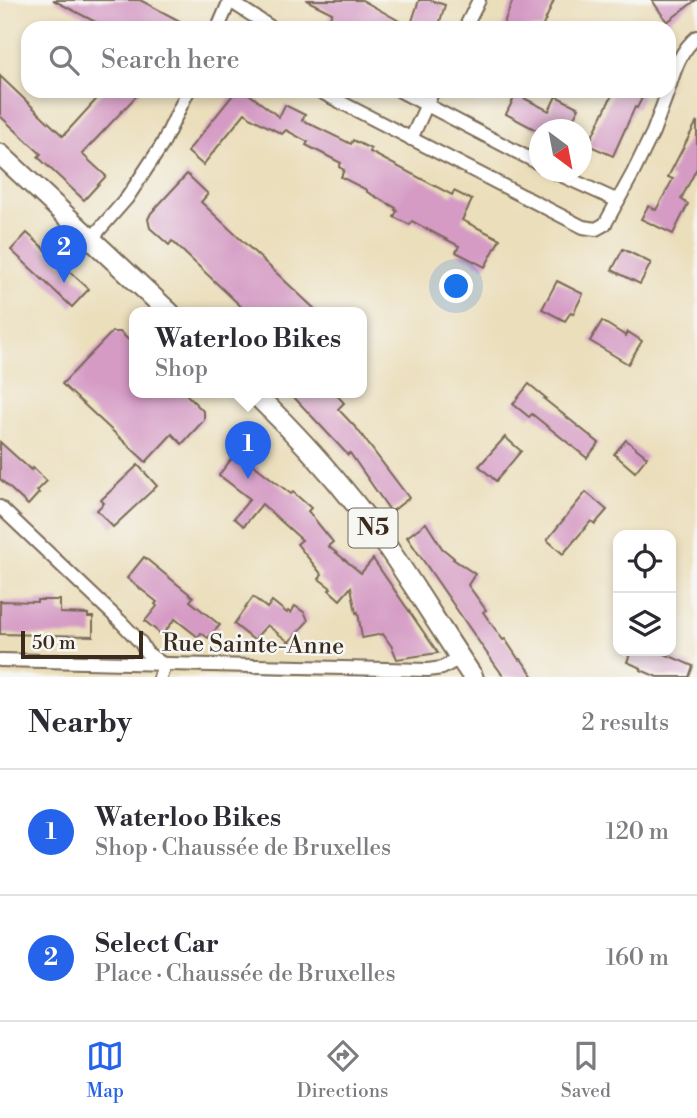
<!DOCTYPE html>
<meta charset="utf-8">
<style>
:root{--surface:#fff;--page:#f2f2f3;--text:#2b2b33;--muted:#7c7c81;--line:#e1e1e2;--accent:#2563eb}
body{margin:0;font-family:"Libre Bodoni",serif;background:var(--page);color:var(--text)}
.controls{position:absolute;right:21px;bottom:21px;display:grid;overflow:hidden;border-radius:14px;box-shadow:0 4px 10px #0003}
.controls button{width:63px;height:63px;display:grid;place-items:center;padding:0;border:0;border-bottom:2px solid var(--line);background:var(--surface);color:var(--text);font:35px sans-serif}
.compass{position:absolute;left:529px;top:119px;width:63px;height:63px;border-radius:50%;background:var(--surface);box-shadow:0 4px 10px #0003;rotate:148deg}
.scale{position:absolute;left:21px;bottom:18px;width:122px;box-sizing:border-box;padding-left:7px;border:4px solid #3b2a1e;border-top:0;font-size:19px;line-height:24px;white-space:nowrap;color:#3b2a1e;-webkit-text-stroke:5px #f6f6f2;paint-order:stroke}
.you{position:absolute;left:457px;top:287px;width:24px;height:24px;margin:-18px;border:5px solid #fff;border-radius:50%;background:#1a73e8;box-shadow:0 0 0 10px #1a73e833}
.badge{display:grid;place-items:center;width:46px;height:46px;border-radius:50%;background:var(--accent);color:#fff;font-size:23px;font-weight:700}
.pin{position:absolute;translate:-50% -58px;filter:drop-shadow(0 2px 4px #0008)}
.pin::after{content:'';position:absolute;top:37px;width:24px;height:21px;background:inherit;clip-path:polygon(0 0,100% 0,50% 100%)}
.popup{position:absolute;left:129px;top:307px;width:238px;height:91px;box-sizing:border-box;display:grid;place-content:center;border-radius:14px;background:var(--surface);filter:drop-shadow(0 2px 5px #0005);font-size:23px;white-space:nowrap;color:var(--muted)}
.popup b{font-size:26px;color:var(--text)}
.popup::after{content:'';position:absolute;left:50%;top:100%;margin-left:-14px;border:14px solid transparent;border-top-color:var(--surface)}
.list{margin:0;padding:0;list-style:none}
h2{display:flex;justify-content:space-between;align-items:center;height:91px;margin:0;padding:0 28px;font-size:30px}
h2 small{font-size:23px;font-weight:400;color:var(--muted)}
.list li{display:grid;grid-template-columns:46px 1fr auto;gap:21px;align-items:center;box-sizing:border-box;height:126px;padding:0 28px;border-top:2px solid var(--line)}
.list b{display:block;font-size:26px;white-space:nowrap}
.list p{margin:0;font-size:23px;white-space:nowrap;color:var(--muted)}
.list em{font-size:23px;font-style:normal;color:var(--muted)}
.icon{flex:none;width:38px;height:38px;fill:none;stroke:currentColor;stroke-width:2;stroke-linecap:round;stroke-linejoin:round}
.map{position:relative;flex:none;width:697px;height:677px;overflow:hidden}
.search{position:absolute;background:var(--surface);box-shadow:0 4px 10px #0003;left:21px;right:21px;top:21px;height:77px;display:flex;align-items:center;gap:18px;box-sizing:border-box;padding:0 24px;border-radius:21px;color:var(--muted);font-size:26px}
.sheet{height:343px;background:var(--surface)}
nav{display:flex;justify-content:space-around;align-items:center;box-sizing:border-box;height:98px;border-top:2px solid var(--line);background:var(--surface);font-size:19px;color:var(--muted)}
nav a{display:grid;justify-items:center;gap:4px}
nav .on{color:var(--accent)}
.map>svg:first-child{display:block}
.building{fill:#d59bc5}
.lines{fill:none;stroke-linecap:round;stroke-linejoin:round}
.minor-casing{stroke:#796955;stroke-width:16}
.primary-casing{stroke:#796955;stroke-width:23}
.minor{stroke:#fff;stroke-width:12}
.primary{stroke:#fff;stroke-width:19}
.labels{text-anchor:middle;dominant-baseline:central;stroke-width:5;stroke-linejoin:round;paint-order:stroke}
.shield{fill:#f6f6f2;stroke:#73675e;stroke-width:2}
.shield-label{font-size:23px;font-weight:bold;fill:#3b2a1e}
.street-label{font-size:24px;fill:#3b2a1e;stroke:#f6f6f2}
</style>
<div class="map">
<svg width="697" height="677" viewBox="0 0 697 677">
<rect width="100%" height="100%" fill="#f6f6f2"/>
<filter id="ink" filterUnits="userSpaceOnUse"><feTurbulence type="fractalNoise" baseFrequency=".0143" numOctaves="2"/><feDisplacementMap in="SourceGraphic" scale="14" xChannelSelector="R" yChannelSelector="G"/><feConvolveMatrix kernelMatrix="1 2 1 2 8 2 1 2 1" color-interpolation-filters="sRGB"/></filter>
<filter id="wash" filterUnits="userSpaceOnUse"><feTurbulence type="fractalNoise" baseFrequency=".00686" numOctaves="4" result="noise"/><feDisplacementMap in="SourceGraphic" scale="28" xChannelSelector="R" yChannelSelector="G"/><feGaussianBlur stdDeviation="1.57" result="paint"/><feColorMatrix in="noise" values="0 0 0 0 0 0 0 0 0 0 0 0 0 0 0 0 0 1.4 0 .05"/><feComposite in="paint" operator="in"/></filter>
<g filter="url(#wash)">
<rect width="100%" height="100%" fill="#ebdebb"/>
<g id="blocks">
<g class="building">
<polygon points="53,0 140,0 193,28 107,28"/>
<polygon points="306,0 362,0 410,27 419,0 430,0 445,5 438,28 334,28 326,24 332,13"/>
<polygon points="513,0 554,0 542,28 502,28"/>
<polygon points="652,0 696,0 667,22"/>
<polygon points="0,76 63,136 104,91 141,91 82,154 106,176 84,200 38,157 41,154 0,116"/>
<polygon points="236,91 245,91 279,117 285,105 305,115 302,120 351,144 353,140 371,149 370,152 452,195 454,191 472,200 462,220 500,239 485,267 456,252 459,246 412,221 410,225 394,217 397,211 395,210 396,208 367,192 367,190 341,177 344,170 339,167 341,163 306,145 308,142 286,130 282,134 253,119 245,113 203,165 188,152 191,147"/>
<polygon points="614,91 642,91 640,95 643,96 637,108 635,107 613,156 588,145"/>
<polygon points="516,94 549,111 556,96 579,108 567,130 536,130 506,114"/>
<polygon points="697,121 697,168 681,199 688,204 673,234 641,219 648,206 656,210 673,179 668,177"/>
<polygon points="187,174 208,194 201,202 319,313 248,313 172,241 169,245 150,228 148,219 151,213"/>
<polygon points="27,233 89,289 72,307 11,250"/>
<polygon points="623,249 651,263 640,284 612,270"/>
<polygon points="557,281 583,294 573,314 571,312 565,321 542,309"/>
<polygon points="602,321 626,336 628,332 642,341 628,364 590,341"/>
<polygon points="112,332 120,332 134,345 134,393 185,393 204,412 204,420 182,444 172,434 146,462 62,384"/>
<polygon points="529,384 546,398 544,399 599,443 587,458 532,414 529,417 513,404"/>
<polygon points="290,393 335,393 344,403 338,409 357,429 409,498 391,512 350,453 348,455"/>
<polygon points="505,437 521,451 496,481 479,466"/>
<polygon points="626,440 647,457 635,472 614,454"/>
<polygon points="0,442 31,470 33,468 47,481 37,491 39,493 28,505 0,479"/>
<polygon points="237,452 291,494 293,492 311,508 308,511 333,542 328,546 361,573 373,559 438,653 397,659 392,647 383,634 362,638 358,612 356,613 351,587 340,600 329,590 331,588 319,579 322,575 297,544 302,540 262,504 244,526 234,518 250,499 219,475"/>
<polygon points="138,465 157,486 113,527 97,510 104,503 101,500"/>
<polygon points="586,492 607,510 595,524 591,521 563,554 547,540"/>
<polygon points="426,523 442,548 454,558 453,559 475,574 468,585 486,610 483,612 503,640 505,639 519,660 521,659 534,677 504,677 486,652 407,537"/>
<polygon points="144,557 193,597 190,601 220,625 208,638 201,633 198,637 175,619 162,635 145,621 157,606 155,604 157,602 127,578"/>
<polygon points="253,597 267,608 272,601 287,613 288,611 291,613 295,606 305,613 308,621 289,642 267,625 254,640 234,624"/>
<polygon points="37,600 60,600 60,613 88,614 88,617 93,617 93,636 0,634 0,601 37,602"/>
<polygon points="631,651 658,651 693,666 689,677 657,677 641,670 641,668 627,662"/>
</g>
</g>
</g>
<g filter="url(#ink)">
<use href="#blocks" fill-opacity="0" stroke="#796955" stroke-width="2"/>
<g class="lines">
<defs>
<g id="minor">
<polyline points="230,1 272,28"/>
<polyline points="218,28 230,0"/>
<polyline points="465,28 479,0"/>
<path d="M669,88C675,68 681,50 697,37"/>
<polyline points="319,91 583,227 596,229 605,224 633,173 653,132 668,91"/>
<polyline points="400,91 540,164"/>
<polyline points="411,139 433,91"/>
<polyline points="554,172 618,201"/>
<polyline points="92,238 127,198 162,145 188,91"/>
<polyline points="0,507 120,621 141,643 146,652 164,665 160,677"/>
<polyline points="0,660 428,670 442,668 460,658"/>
</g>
<g id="primary">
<polyline points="0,154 170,313"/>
<path d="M254,393C296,433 334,476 369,521C406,571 438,626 473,677"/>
</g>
</defs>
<use href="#minor" class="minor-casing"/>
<use href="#primary" class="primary-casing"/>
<use href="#minor" class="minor"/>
<use href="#primary" class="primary"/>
</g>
</g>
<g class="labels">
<rect class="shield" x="348.5" y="508.5" width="49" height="39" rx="5"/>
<g class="shield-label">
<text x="373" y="528">N5</text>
</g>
<g class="street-label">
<text transform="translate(253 645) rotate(1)">Rue Sainte-Anne</text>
</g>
</g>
</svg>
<div class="controls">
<button><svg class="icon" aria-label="locate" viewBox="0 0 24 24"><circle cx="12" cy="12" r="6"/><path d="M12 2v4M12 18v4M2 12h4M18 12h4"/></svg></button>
<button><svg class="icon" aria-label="layers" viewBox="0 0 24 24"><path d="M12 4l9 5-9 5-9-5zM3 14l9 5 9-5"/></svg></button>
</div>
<svg class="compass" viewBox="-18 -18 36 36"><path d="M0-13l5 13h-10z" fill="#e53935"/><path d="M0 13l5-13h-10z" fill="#7c7c81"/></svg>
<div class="scale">50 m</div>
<div class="you"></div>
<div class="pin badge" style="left:248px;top:479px">1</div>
<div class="popup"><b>Waterloo Bikes</b>Shop</div>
<div class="pin badge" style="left:64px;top:283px">2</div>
<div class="search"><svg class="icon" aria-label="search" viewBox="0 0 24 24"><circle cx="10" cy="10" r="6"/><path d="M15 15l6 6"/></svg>Search here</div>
</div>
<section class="sheet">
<h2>Nearby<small>2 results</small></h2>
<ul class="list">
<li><span class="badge">1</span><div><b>Waterloo Bikes</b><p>Shop · Chaussée de Bruxelles</p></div><em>120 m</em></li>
<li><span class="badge">2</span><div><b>Select Car</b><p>Place · Chaussée de Bruxelles</p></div><em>160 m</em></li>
</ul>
</section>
<nav>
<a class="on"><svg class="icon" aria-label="map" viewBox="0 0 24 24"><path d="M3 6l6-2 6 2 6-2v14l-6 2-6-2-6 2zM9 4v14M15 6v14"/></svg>Map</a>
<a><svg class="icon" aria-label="directions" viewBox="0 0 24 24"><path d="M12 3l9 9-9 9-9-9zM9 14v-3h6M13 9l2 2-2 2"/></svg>Directions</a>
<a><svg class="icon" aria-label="saved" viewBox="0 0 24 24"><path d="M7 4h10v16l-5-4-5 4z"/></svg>Saved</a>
</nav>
